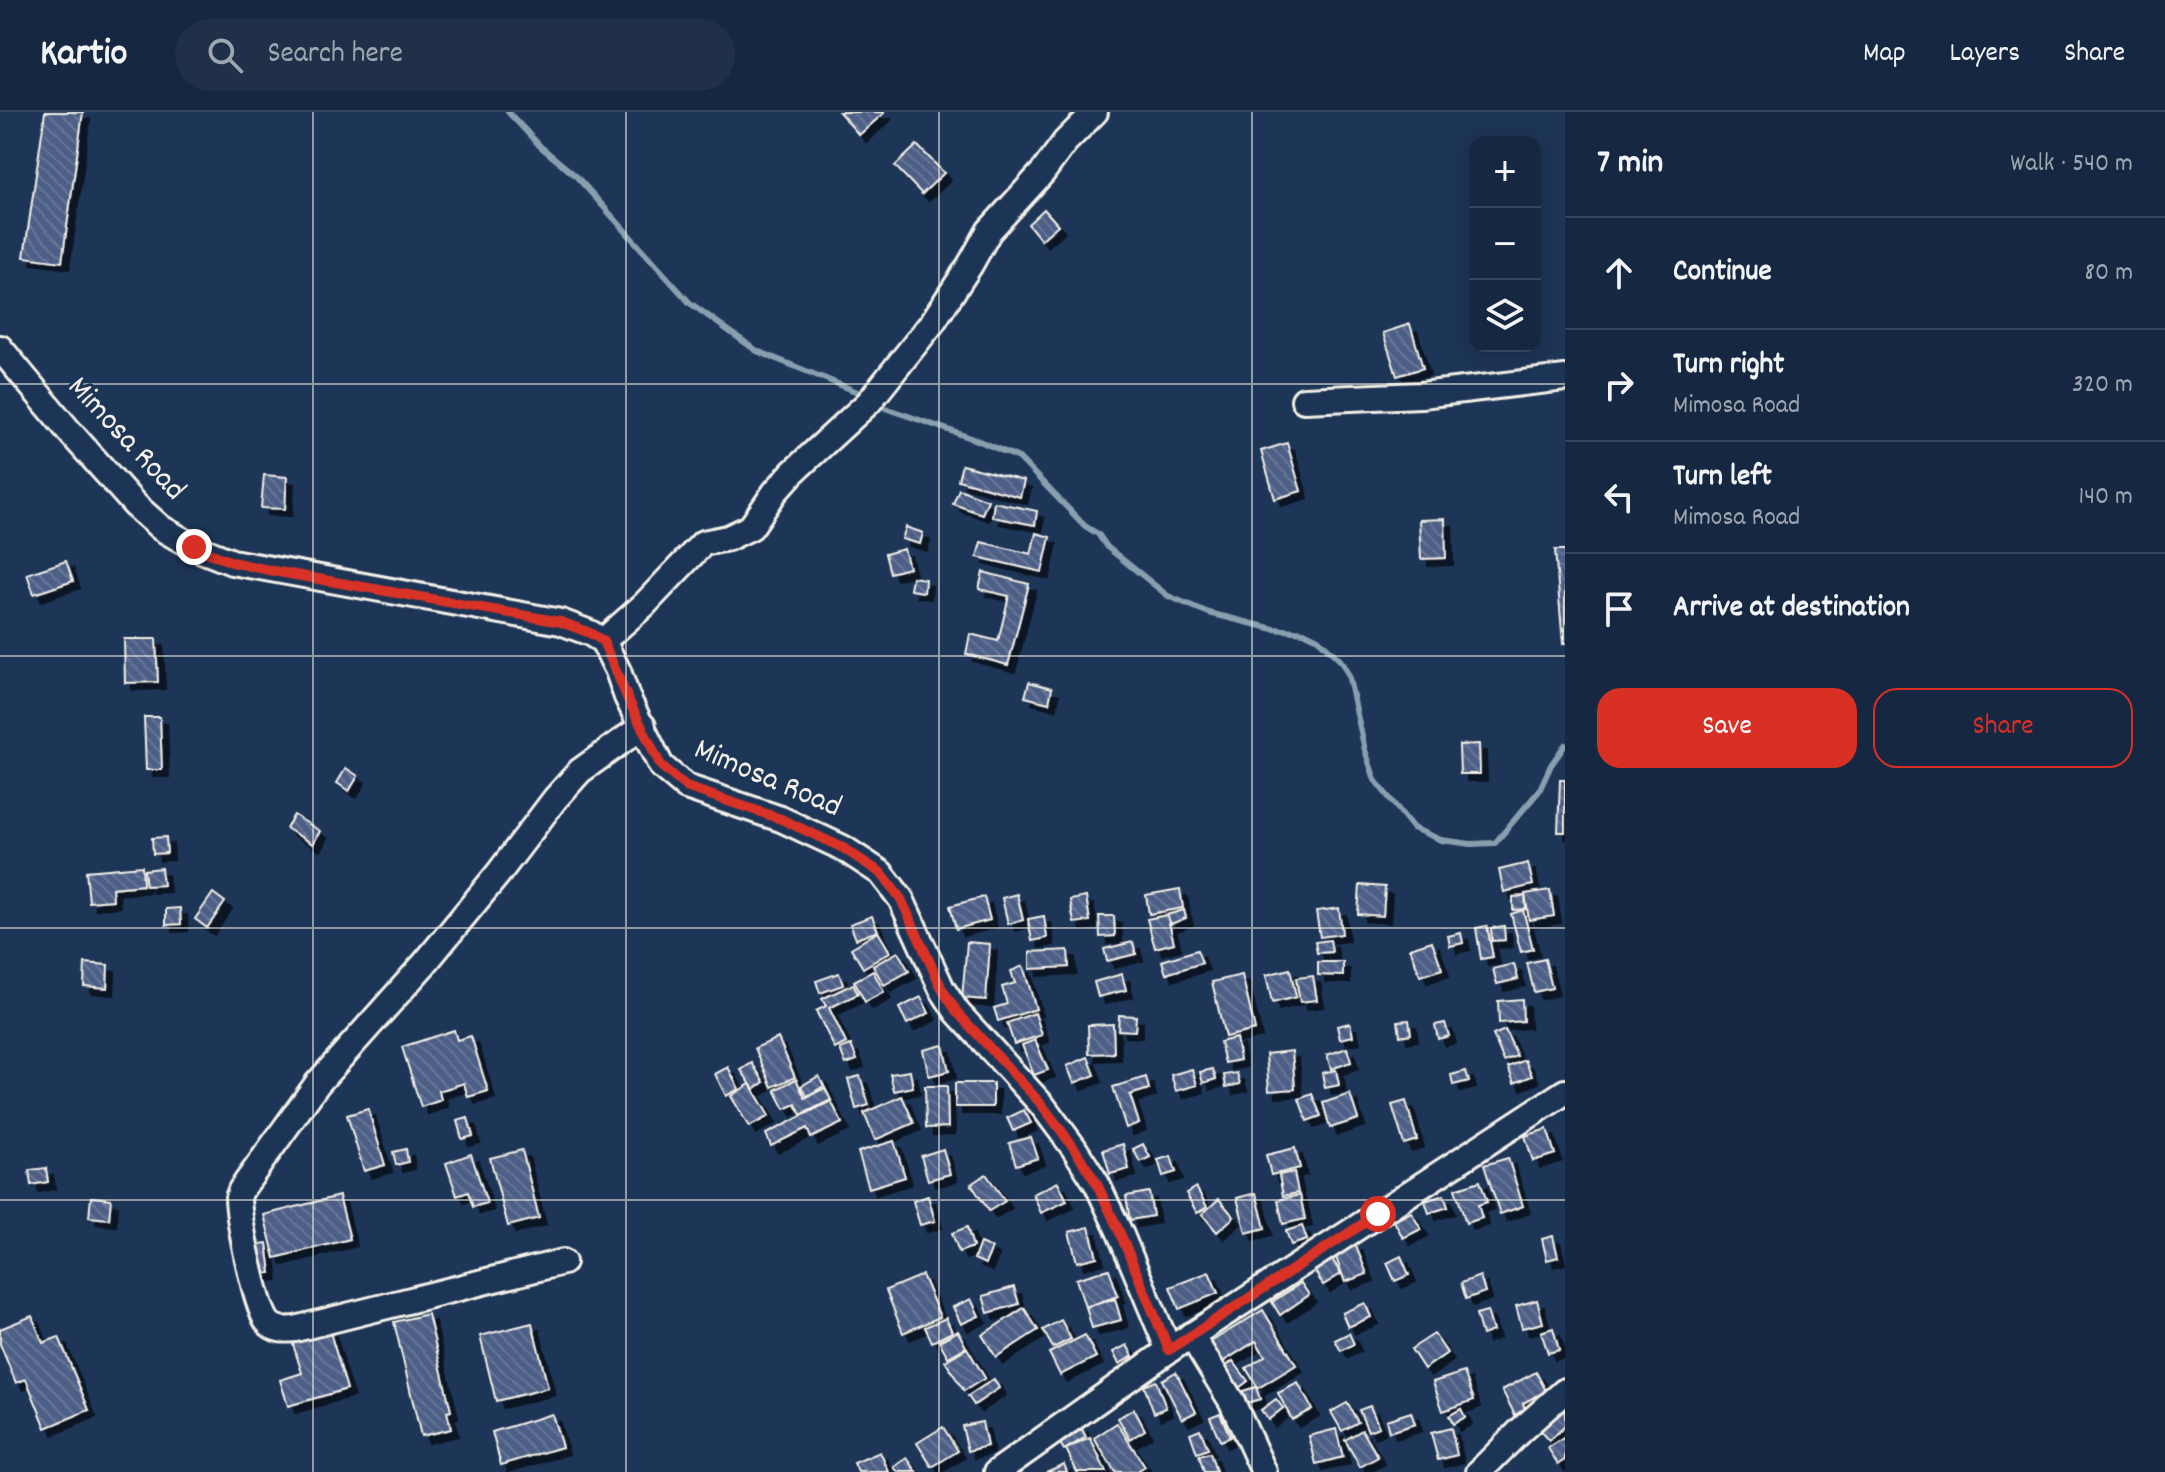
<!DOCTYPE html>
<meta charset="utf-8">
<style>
:root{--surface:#162841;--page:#1f3048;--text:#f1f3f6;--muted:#9ea6b1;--line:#35445a;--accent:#d93025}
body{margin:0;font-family:Dekko,sans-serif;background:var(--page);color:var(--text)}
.controls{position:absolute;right:24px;top:24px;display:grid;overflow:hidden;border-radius:16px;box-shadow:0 4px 20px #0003}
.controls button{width:72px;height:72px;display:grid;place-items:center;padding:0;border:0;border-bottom:2px solid var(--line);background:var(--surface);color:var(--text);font:40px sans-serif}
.stop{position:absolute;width:24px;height:24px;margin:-18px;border:6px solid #d93025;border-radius:50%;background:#fff}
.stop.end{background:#d93025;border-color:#fff;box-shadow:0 2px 8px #0008}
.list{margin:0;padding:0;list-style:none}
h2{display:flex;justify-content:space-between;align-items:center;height:104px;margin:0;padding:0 32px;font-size:34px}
h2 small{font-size:26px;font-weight:400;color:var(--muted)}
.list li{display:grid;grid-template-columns:52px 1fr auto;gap:24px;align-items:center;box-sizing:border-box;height:112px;padding:0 32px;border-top:2px solid var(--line)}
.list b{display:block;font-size:30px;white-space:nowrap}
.list p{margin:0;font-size:26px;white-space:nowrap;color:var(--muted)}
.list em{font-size:26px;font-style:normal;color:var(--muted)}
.actions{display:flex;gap:16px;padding:24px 32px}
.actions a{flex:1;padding:18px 0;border:2px solid var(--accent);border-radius:24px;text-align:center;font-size:28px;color:var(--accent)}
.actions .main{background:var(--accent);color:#fff}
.icon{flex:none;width:44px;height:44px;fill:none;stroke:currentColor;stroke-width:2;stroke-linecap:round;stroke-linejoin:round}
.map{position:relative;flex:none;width:1565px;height:1360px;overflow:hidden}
header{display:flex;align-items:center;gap:48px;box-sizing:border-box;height:112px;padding:0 40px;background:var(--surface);border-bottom:2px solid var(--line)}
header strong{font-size:38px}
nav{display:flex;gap:44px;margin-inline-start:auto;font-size:28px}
.search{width:560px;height:72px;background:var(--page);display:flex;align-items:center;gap:20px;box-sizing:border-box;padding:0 28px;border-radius:44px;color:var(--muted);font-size:30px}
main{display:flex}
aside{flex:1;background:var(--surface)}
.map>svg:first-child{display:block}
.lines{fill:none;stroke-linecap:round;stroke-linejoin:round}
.stream{stroke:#889fae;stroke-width:6}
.building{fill:url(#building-back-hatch);stroke:#f4f1e8;stroke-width:2;filter:url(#shadow)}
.minor-casing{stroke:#f4f1e8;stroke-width:30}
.minor{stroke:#1d3557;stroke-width:24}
.route{stroke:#d93025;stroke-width:10}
.grid{fill:none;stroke:#f4f1e8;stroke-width:2;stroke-opacity:0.55}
.labels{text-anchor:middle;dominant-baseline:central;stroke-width:6;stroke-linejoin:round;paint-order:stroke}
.street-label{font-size:32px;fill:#f4f1e8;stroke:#1d3557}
</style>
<header>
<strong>Kartio</strong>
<div class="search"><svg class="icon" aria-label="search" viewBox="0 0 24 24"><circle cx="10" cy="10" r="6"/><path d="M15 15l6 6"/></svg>Search here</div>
<nav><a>Map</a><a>Layers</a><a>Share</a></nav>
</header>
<main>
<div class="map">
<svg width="1565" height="1360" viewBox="0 0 1565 1360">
<defs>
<pattern id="building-back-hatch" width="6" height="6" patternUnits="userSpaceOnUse" patternTransform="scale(2)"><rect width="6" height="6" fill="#4d5f86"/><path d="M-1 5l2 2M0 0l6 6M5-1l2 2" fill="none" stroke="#677697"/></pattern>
<filter id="shadow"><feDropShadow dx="7" dy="7" stdDeviation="0" flood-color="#0009"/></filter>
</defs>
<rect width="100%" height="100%" fill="#1d3557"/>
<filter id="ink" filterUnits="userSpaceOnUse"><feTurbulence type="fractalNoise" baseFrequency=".0125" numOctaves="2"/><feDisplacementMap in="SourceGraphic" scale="16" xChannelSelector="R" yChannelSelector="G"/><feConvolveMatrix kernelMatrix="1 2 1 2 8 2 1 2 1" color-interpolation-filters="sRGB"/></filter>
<g filter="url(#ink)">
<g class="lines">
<g class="stream">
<polyline points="508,0 541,35 576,64 690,191 757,239 865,283"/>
<polyline points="885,296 977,328 1019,346 1085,414 1098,422 1107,435 1168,484 1209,501 1274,517 1304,520 1318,527 1340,548 1348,562 1365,638 1375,668 1413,716 1441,728 1471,732 1495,731 1539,679 1551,653 1565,633"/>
</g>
</g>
<g class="building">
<polygon points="45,0 83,0 62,150 24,145"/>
<polygon points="839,0 884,0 884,1 859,23"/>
<polygon points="917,33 944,61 922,82 895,54"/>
<polygon points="1044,97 1058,113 1041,128 1028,112"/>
<polygon points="1410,212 1423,256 1397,264 1383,221"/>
<polygon points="1287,331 1301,379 1275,387 1261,339"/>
<polygon points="962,353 1024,369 1020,385 958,368"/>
<polygon points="264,363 287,365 285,397 261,396"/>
<polygon points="959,377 988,388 982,402 953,392"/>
<polygon points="994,390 1037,399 1035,413 992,405"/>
<polygon points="1445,407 1446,446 1421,447 1419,408"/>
<polygon points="906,415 923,421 920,432 902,427"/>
<polygon points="1036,421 1050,425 1042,460 977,445 981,430 1031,442"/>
<polygon points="904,437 909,456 890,461 885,442"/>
<polygon points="1555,438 1565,438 1565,531 1563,532"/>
<polygon points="66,449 73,469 34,482 27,462"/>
<polygon points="983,460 1029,472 1008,553 966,542 970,522 998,529 1009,484 979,477"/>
<polygon points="912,465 925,467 924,480 910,478"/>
<polygon points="124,527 156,527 158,570 125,571"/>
<polygon points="1029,570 1052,576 1049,591 1025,585"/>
<polygon points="144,605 160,605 162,658 146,658"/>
<polygon points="1479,632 1480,662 1460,662 1459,633"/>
<polygon points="346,656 358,664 349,679 337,671"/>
<polygon points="1560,668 1565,668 1565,720 1558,720"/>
<polygon points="294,703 320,719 313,732 286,716"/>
<polygon points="166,725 167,741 153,742 152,726"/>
<polygon points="1528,751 1533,773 1504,780 1499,758"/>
<polygon points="142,754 143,773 112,776 113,788 89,790 86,759"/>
<polygon points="161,756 163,773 146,774 144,758"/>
<polygon points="1360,773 1385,775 1383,804 1358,802"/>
<polygon points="1180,777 1183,796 1149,802 1146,783"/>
<polygon points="1550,778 1554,804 1529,808 1525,782"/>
<polygon points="213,781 225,790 207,816 195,807"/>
<polygon points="1017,782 1023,808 1008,812 1002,786"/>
<polygon points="1525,784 1526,797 1513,798 1513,785"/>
<polygon points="984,785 990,808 956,817 950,794"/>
<polygon points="1086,785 1090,809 1074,811 1070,788"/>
<polygon points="180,796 181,812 166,813 166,797"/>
<polygon points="1339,796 1342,822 1320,825 1316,799"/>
<polygon points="1184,798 1186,806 1171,812 1167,803"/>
<polygon points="1523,798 1533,837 1521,840 1511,802"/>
<polygon points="1167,803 1174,831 1155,836 1147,807"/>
<polygon points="872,804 878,819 856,827 850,812"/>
<polygon points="1044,804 1047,826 1032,829 1028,807"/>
<polygon points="1099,804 1114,804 1115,824 1100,825"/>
<polygon points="1487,814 1493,845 1481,847 1476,816"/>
<polygon points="1504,814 1505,828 1492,829 1491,816"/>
<polygon points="878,820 890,840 863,856 851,836"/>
<polygon points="1461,821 1463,831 1450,834 1448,824"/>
<polygon points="1330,828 1332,840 1317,841 1315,830"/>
<polygon points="1432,829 1442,857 1420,864 1410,836"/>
<polygon points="967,830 990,832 986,888 962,886"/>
<polygon points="1133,830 1136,842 1107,849 1104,837"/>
<polygon points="1068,838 1069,855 1030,857 1030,840"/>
<polygon points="1197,838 1202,851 1166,862 1162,849"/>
<polygon points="898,840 909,859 884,873 873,854"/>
<polygon points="1545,847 1552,876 1534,880 1527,851"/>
<polygon points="1318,850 1343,850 1343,864 1318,863"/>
<polygon points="85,851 108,853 107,876 84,874"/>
<polygon points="1514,852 1518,867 1497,872 1493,857"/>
<polygon points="1023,854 1036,897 998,909 994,896 1007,892 1002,875 1015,871 1011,859"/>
<polygon points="1290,857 1296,885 1272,891 1266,863"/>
<polygon points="873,859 884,880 865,890 854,869"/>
<polygon points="839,861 843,873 820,881 816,869"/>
<polygon points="1122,862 1126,878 1098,885 1094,870"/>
<polygon points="1242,863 1255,918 1225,925 1212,870"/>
<polygon points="1313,864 1317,888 1300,890 1296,866"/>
<polygon points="853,872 858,882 829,896 846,931 835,937 816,899 826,894 822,887"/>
<polygon points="921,885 929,901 907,912 899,896"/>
<polygon points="1522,887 1523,909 1499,911 1498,889"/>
<polygon points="1035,901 1042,923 1014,932 1007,911"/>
<polygon points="1119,903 1136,904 1135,919 1118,918"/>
<polygon points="1409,908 1411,922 1400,924 1398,909"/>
<polygon points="1350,911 1353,924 1340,927 1337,914"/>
<polygon points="1445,911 1449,924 1438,927 1435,913"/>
<polygon points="1113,912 1114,941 1089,942 1088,913"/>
<polygon points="454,918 457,928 471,924 488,979 468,985 464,971 439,979 441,988 421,995 402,935"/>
<polygon points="1505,918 1517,944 1504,949 1493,923"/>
<polygon points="778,926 795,965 772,975 755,936"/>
<polygon points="1236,926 1240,948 1225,951 1220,930"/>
<polygon points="1035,928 1048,958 1034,963 1022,933"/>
<polygon points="851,933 857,948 846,952 840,937"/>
<polygon points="943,933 949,959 929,964 923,938"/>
<polygon points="1347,936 1351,950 1331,957 1327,943"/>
<polygon points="1292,939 1295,977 1269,979 1266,942"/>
<polygon points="1088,945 1095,963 1074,971 1067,954"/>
<polygon points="1525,948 1532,964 1514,971 1508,955"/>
<polygon points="752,951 764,970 754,977 741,958"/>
<polygon points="728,955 739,977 726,984 715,962"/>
<polygon points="1192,957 1197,973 1176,979 1171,963"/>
<polygon points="1213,957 1216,967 1203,971 1200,960"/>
<polygon points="1336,958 1339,973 1325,976 1322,961"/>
<polygon points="910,959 913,975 894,979 890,962"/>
<polygon points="1466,959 1469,969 1453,973 1451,963"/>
<polygon points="1237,961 1240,972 1226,975 1224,963"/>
<polygon points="819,964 824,974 807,984 801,974"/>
<polygon points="860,964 869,993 856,997 848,967"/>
<polygon points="1146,965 1149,977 1130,983 1139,1011 1126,1016 1113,975"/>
<polygon points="796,967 805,986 825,976 831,988 801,1003 796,992 785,997 775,978"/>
<rect x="955" y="971" width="38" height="24"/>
<polygon points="750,972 769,1004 749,1015 731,984"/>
<polygon points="925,974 947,974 948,1015 926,1016"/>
<polygon points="1312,982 1321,1004 1307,1009 1299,987"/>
<polygon points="1350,982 1358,1007 1330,1016 1323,991"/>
<polygon points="902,984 914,1011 875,1028 864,1001"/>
<polygon points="831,989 842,1011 811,1026 807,1016 771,1034 766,1022"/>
<polygon points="1406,989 1417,1028 1404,1032 1392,993"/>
<polygon points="368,997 385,1053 364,1059 347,1003"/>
<polygon points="1024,998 1031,1011 1013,1019 1007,1006"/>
<polygon points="468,1006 473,1024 462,1027 457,1009"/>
<polygon points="1547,1017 1555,1042 1533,1049 1525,1024"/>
<polygon points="1031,1025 1038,1046 1016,1053 1009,1031"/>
<polygon points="894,1029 905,1065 869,1076 858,1040"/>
<polygon points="1123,1032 1129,1057 1110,1062 1103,1038"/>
<polygon points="1143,1032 1150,1045 1140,1050 1133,1037"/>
<polygon points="1295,1036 1300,1056 1271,1063 1266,1043"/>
<polygon points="406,1037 408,1050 396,1053 393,1040"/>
<polygon points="943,1037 950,1062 928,1068 921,1044"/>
<polygon points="522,1038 539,1106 508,1114 490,1046"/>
<polygon points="471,1042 487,1091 473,1095 468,1080 457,1084 446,1051"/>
<polygon points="1171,1044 1176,1060 1163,1064 1158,1048"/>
<polygon points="1508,1046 1523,1094 1500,1102 1484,1053"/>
<polygon points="46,1056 48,1070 31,1073 29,1058"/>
<polygon points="1294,1060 1298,1081 1283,1084 1279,1063"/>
<polygon points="986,1062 1005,1089 989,1099 971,1072"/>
<polygon points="1480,1069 1487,1090 1478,1093 1482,1106 1466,1111 1455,1077"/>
<polygon points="1058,1070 1067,1089 1041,1101 1033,1082"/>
<polygon points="1196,1075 1207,1095 1197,1101 1186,1081"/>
<polygon points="1149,1080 1153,1104 1130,1108 1126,1084"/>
<polygon points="1256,1081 1265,1116 1246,1121 1237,1086"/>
<polygon points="1300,1083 1305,1107 1283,1112 1278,1088"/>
<polygon points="1444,1083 1448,1095 1429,1101 1425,1089"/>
<polygon points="339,1084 350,1127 275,1146 264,1103"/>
<polygon points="928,1084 935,1109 920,1113 913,1089"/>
<polygon points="91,1085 111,1087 109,1107 89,1105"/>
<polygon points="1219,1087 1234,1105 1217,1120 1202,1102"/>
<polygon points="1411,1100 1421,1117 1403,1126 1394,1109"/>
<polygon points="1302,1114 1307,1128 1291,1133 1286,1119"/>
<polygon points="967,1115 973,1135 959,1140 952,1121"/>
<polygon points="1089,1115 1097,1145 1077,1150 1069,1120"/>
<polygon points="1553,1124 1558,1145 1547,1148 1542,1127"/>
<polygon points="267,1131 271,1161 255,1163 251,1133"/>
<polygon points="980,1131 992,1136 985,1152 974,1147"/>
<polygon points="1355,1132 1367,1162 1345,1170 1334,1140"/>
<polygon points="1401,1144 1409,1163 1395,1169 1387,1151"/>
<polygon points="1331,1145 1341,1162 1323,1173 1313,1156"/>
<polygon points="1109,1157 1118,1184 1085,1195 1076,1167"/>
<polygon points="1209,1160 1218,1181 1179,1197 1170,1175"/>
<polygon points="922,1163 940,1205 903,1221 886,1178"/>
<polygon points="1480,1164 1485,1180 1466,1187 1461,1171"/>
<polygon points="1301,1171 1309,1183 1280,1203 1272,1190"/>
<polygon points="1014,1175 1019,1192 988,1201 983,1184"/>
<polygon points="971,1187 979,1204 961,1212 953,1195"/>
<polygon points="1115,1187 1121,1208 1092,1216 1086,1195"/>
<polygon points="1537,1188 1543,1211 1522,1216 1516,1194"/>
<polygon points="1365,1191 1371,1205 1348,1215 1342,1201"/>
<polygon points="1024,1196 1038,1218 996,1245 982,1223"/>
<polygon points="1263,1198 1296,1253 1258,1276 1246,1256 1265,1244 1256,1229 1216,1254 1204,1234"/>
<polygon points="1487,1199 1493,1219 1482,1223 1476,1202"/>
<polygon points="428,1202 451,1299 447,1300 451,1317 421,1324 394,1210"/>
<polygon points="32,1204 43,1231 59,1225 89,1298 46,1316 26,1267 16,1271 0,1232 0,1217"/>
<polygon points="946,1206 952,1220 932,1230 925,1215"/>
<polygon points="1061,1208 1071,1227 1053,1236 1043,1218"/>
<polygon points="532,1211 548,1276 496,1289 480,1224"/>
<polygon points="1553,1216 1559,1238 1548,1241 1541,1220"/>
<polygon points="329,1217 347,1277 288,1294 280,1268 302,1261 292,1229"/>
<polygon points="958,1219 966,1235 948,1245 939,1229"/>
<polygon points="1349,1221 1354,1232 1341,1239 1335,1228"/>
<polygon points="1434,1222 1447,1241 1424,1257 1411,1237"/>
<polygon points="1085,1223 1096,1245 1060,1263 1049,1241"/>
<polygon points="1127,1233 1133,1244 1119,1252 1113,1240"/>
<polygon points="967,1236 985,1266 964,1279 945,1249"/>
<polygon points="1233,1249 1248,1269 1232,1281 1216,1262"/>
<polygon points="1176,1260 1196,1300 1182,1307 1162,1268"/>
<polygon points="1464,1260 1474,1288 1443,1299 1433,1270"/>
<polygon points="1536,1260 1546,1279 1523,1291 1525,1297 1515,1303 1502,1278"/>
<polygon points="994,1267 999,1276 974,1293 968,1284"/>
<polygon points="1156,1269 1166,1296 1154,1301 1144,1274"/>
<polygon points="1298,1271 1312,1297 1292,1308 1278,1281"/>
<polygon points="1256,1275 1260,1287 1243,1292 1240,1280"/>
<polygon points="1565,1285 1565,1314 1549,1329 1534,1312"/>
<polygon points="1276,1287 1283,1296 1268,1308 1261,1298"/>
<polygon points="1347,1291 1358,1310 1342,1319 1331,1300"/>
<polygon points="1370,1294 1379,1315 1368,1319 1359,1298"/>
<polygon points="1134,1297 1145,1318 1130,1327 1118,1306"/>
<polygon points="1461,1297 1465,1305 1453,1312 1449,1304"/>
<polygon points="1411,1300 1415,1312 1389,1320 1386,1308"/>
<polygon points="1220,1301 1230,1325 1220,1329 1210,1305"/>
<polygon points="552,1302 562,1335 501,1353 492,1320"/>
<polygon points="982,1310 987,1334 968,1339 962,1314"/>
<polygon points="1117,1311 1145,1355 1137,1360 1115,1360 1094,1326"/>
<polygon points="1080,1313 1086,1325 1064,1338 1057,1326"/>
<polygon points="943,1315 958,1339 932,1355 917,1331"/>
<polygon points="1451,1316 1457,1343 1438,1348 1431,1321"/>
<polygon points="1200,1317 1208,1337 1197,1341 1190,1321"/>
<polygon points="1336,1317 1343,1345 1316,1352 1309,1324"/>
<polygon points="1362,1318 1378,1345 1360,1355 1345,1328"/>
<polygon points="1565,1325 1565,1348 1558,1352 1548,1336"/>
<polygon points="1090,1326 1106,1360 1077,1360 1066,1337"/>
<polygon points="880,1340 889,1360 858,1360 854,1351"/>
<polygon points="1210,1341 1216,1360 1204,1360 1199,1344"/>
<polygon points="907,1346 917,1360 898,1360 894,1355"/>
<polygon points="1064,1352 1067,1360 1046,1360"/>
</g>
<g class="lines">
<defs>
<g id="minor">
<polyline points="0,236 69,319 135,393 161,416 194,435 232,450 561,510 590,521 603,529 618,559 627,585 661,654 686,675 781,707 843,736 881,761 901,787 942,877 957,900 1042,993 1074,1036 1097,1072 1120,1121 1169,1238"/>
<polyline points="1304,288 1421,283 1565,266"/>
<polyline points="603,529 644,493 703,431 728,426 751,415 775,380 793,360 869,290 932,211 970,153 989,119 1043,60 1065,30 1095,0"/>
<path d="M563,1150L295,1217C285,1218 274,1219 267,1209C255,1190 239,1110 238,1086L241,1078L317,972L425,851L498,762L555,687L580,659L643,614"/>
<polyline points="1191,1223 1232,1290 1264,1360"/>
<polyline points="997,1360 1169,1238 1565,980"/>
<polyline points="1479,1360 1521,1318 1565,1279"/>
</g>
</defs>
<use href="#minor" class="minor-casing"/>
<use href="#minor" class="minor"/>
</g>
</g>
<g class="lines" filter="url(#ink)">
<polyline class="route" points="194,435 232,450 273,459 561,510 590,521 603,529 627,585 661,654 686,675 781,707 843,736 881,761 901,787 942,877 957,900 1042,993 1074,1036 1097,1072 1120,1121 1169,1238 1378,1102"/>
</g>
<path class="grid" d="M313,0V1360M626,0V1360M939,0V1360M1252,0V1360M0,272H1565M0,544H1565M0,816H1565M0,1088H1565"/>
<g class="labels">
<g class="street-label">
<text transform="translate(125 328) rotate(47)">Mimosa Road</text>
<text transform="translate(767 668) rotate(23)">Mimosa Road</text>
</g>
</g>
</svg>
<div class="controls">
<button>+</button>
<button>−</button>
<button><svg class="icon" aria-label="layers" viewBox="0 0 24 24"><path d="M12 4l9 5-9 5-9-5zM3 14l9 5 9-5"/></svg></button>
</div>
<div class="stop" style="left:1378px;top:1102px"></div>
<div class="stop end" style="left:194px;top:435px"></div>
</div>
<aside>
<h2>7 min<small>Walk · 540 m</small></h2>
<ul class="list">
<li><svg class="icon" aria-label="ahead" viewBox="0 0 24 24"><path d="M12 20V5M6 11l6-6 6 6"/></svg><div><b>Continue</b></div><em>80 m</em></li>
<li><svg class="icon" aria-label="right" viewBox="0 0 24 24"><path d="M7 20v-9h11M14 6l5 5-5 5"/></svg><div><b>Turn right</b><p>Mimosa Road</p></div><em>320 m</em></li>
<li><svg class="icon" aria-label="left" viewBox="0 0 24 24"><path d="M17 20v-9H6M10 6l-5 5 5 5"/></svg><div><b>Turn left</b><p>Mimosa Road</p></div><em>140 m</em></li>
<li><svg class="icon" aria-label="arrive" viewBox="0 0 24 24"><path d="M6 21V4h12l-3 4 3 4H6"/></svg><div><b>Arrive at destination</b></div></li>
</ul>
<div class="actions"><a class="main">Save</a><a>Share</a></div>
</aside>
</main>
